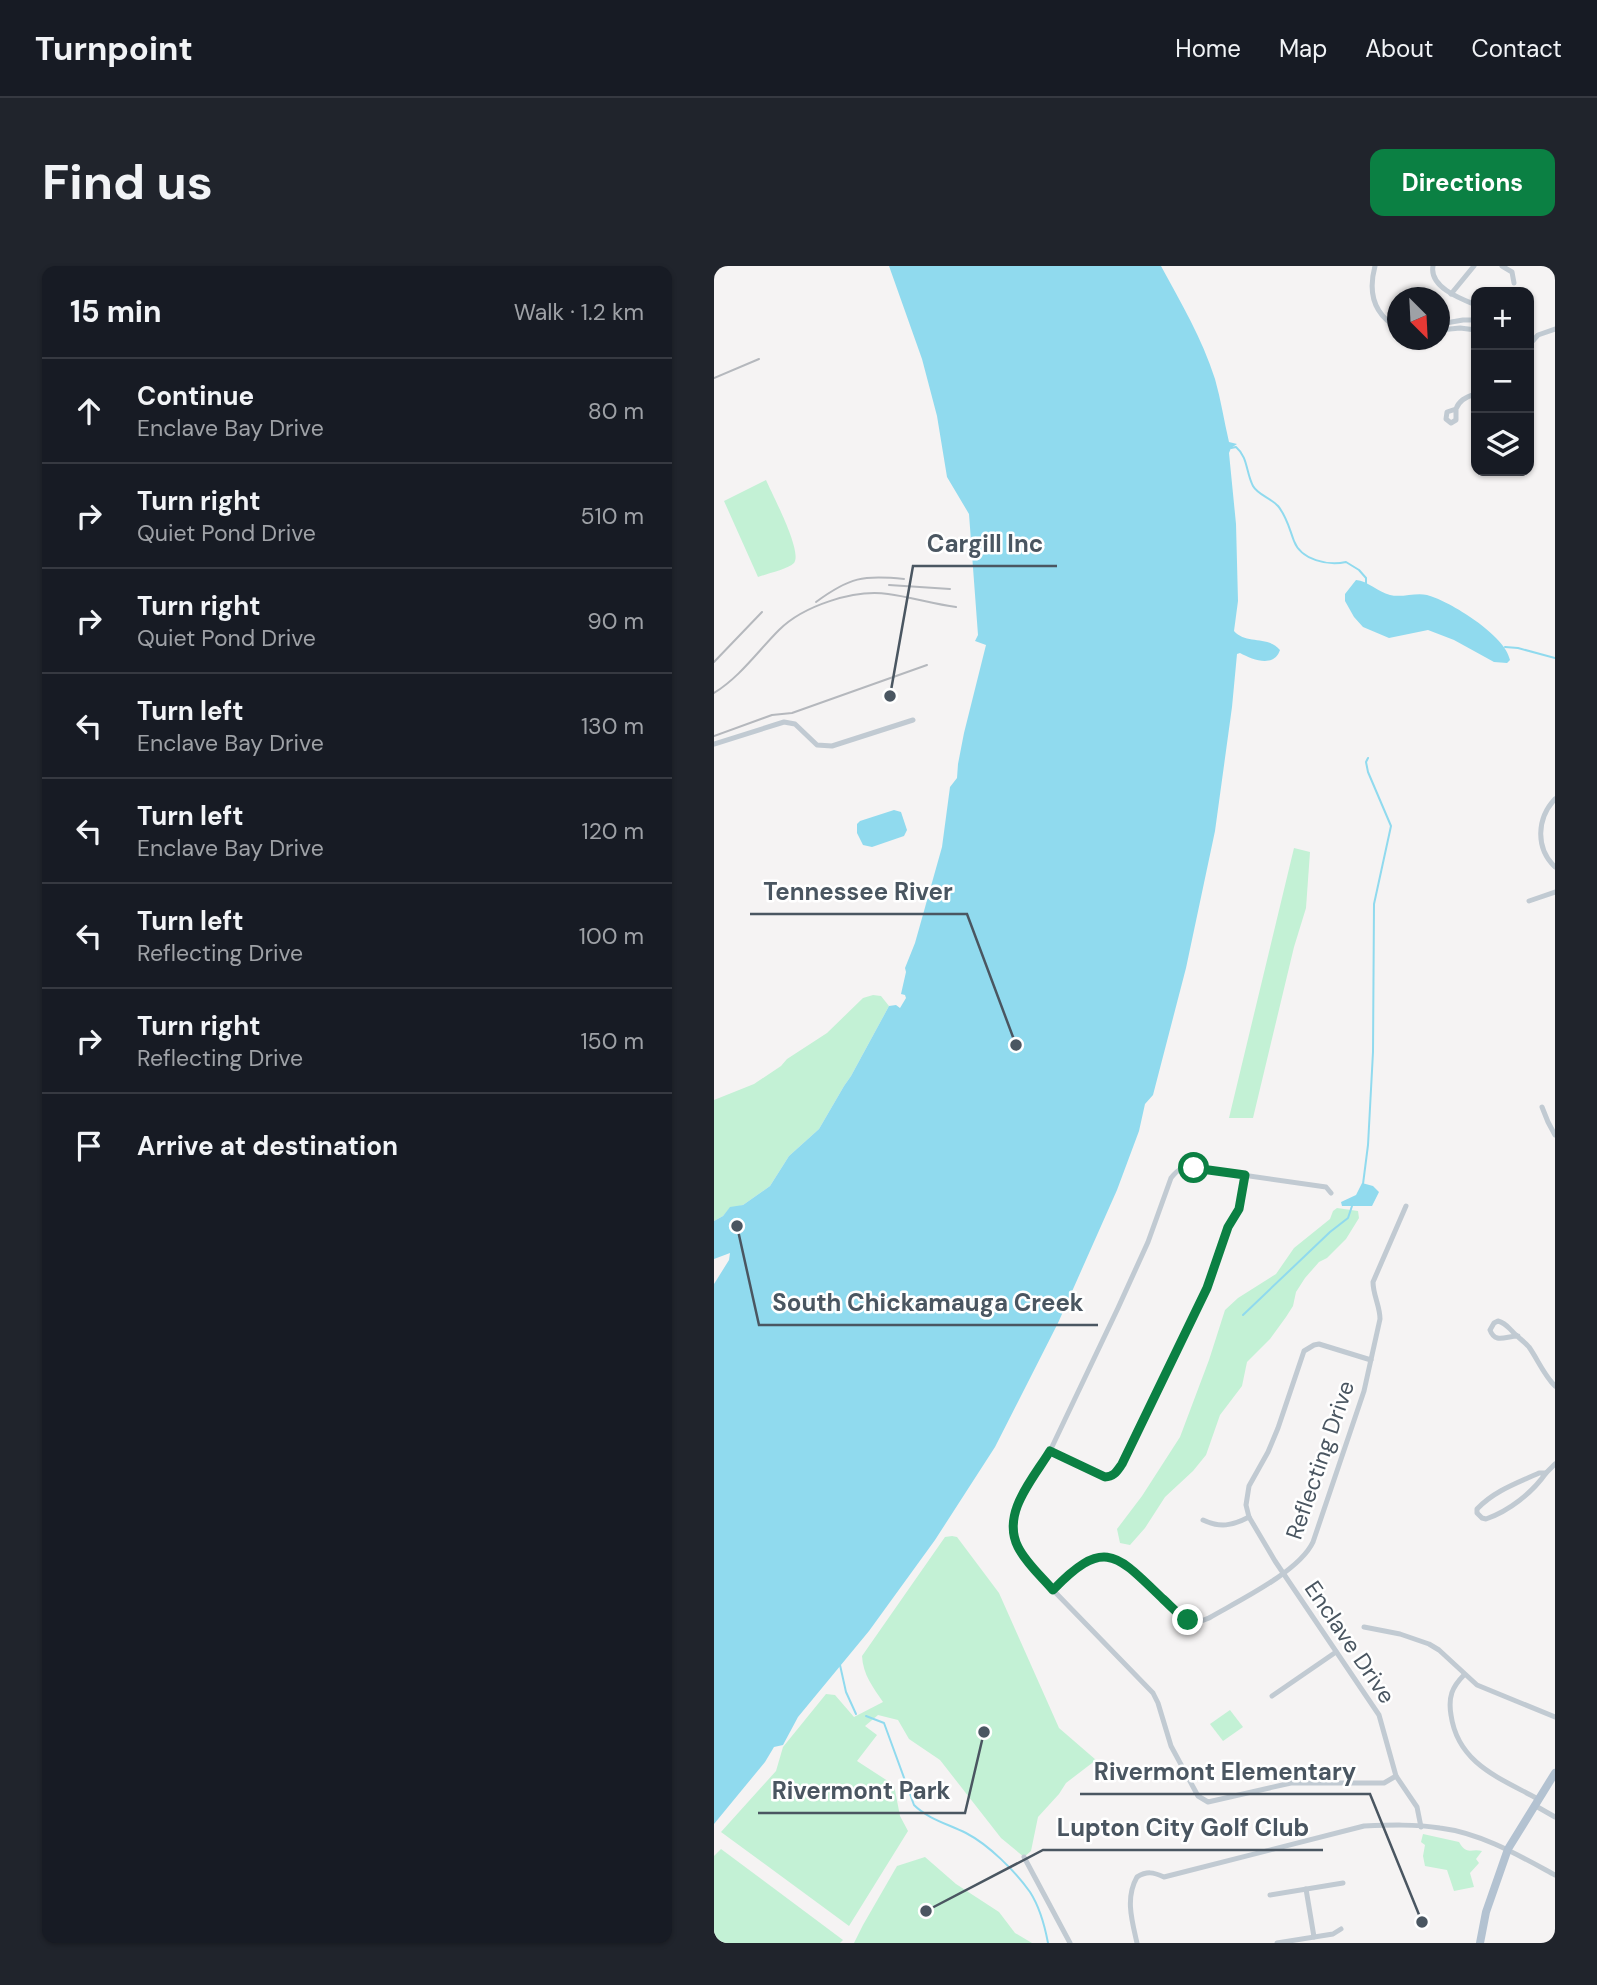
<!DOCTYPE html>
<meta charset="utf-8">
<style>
:root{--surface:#171b24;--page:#20242c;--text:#f1f3f6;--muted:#9ea1a6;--line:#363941;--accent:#0b8043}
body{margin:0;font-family:"DM Sans",sans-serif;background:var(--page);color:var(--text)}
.controls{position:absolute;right:21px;top:21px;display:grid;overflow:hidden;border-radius:14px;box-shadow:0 2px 5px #0004}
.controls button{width:63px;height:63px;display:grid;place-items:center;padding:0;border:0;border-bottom:2px solid var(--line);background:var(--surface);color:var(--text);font:35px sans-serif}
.compass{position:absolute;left:673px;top:21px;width:63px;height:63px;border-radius:50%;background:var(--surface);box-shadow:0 2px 5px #0004;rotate:156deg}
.stop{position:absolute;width:21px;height:21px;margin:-16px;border:5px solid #0b8043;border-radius:50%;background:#fff}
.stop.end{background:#0b8043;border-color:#fff;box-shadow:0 2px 7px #0008}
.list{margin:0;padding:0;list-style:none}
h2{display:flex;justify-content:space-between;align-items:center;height:91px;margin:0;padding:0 28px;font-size:30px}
h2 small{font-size:23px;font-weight:400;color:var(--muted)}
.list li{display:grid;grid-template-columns:46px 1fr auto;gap:21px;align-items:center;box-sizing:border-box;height:105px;padding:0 28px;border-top:2px solid var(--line)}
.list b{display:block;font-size:26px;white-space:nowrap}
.list p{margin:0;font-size:23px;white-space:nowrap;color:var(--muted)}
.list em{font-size:23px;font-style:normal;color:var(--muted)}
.icon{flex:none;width:38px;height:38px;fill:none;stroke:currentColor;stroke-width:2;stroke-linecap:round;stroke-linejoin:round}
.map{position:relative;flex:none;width:841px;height:1677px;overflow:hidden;border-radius:14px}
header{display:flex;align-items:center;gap:42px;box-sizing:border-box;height:98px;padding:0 35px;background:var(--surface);border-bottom:2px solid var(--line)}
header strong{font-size:33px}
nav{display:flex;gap:38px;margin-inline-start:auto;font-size:24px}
.intro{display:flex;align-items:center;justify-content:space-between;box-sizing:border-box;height:168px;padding:0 42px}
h1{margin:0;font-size:49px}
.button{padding:18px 32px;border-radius:14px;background:var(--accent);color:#fff;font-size:24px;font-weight:700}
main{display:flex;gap:42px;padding:0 42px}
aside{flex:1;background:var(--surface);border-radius:14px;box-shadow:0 2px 5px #0004}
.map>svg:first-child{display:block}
.green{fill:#c3f1d5}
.water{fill:#90daee}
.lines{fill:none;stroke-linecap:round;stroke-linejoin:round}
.stream{stroke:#90daee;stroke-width:2}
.minor{stroke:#c1cad2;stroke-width:5}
.primary{stroke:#b3c2d1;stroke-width:8}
.rail{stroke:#b5b8bd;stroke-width:2}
.route{stroke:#0b8043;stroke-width:9}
.labels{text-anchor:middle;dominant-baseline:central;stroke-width:5;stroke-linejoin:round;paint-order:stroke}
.street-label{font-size:23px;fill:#4a5661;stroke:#fff}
.leader{fill:none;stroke:#4a5661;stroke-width:2.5}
.callout-dot{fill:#4a5661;stroke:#fff;stroke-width:2.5}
.callout-label{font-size:24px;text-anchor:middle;font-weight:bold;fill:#4a5661;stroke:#fff;stroke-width:5;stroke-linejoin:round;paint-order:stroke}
</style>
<header>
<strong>Turnpoint</strong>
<nav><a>Home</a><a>Map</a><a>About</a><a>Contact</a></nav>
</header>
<div class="intro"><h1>Find us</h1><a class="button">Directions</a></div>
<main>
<aside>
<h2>15 min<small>Walk · 1.2 km</small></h2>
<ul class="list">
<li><svg class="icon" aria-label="ahead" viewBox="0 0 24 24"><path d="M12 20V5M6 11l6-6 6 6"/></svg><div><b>Continue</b><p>Enclave Bay Drive</p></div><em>80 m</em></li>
<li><svg class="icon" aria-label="right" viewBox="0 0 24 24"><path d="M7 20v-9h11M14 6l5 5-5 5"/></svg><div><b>Turn right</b><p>Quiet Pond Drive</p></div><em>510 m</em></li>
<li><svg class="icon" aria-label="right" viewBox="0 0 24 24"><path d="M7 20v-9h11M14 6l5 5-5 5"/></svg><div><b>Turn right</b><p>Quiet Pond Drive</p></div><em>90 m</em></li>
<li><svg class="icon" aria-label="left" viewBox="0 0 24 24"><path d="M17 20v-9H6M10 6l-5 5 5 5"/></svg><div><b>Turn left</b><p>Enclave Bay Drive</p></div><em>130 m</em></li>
<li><svg class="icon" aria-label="left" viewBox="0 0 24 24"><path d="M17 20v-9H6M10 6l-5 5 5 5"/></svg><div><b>Turn left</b><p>Enclave Bay Drive</p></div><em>120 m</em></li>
<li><svg class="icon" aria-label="left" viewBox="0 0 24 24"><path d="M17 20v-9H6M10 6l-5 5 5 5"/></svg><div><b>Turn left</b><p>Reflecting Drive</p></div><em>100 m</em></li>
<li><svg class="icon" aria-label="right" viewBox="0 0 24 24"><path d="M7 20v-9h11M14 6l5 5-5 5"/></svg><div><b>Turn right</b><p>Reflecting Drive</p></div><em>150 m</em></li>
<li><svg class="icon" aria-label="arrive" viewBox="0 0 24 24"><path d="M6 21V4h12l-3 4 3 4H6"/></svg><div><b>Arrive at destination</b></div></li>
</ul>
</aside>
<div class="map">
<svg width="841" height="1677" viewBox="0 0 841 1677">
<rect width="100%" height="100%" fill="#f5f3f3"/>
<g class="green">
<path d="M52,214C58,228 89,286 80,297C74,303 52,308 44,311L10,235Z"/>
<polygon points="580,582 596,586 592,642 580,681 539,852 515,852"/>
<polygon points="159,729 167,730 175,740 137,810 130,820 105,863 75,890 56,920 29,939 15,943 9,950 0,955 0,834 40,818 67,800 73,793 113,767 149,732"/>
<polygon points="623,942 644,945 645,952 632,973 613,992 605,996 591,1012 582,1026 579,1040 572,1051 556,1073 533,1096 528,1120 506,1149 492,1189 479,1205 451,1231 431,1262 416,1279 406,1277 403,1263 428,1230 466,1171 495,1094 511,1044 524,1032 562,1008 580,982 616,953 619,945"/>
<path d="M238,1270L243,1271L285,1327L345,1462L382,1494L352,1517L345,1528L324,1551L317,1585L310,1591L287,1572L226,1494L195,1473L184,1454L164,1449L151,1460L163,1469L143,1495L180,1519L186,1550L194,1565L135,1660L7,1566L62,1505L69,1481L112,1428L121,1429L140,1451L169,1436C159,1421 149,1409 148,1390L231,1271Z"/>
<polygon points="516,1444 529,1461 509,1475 496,1458"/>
<path d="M709,1568L745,1576C753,1590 757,1582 768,1585L762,1593L765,1597L756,1607L760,1621L740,1625L733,1604L711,1600L709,1590L711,1579L707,1576Z"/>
<polygon points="7,1583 129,1674 126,1677 0,1677 0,1590"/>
<polygon points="211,1591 242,1618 285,1646 301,1667 318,1677 140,1677 149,1659 183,1600"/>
</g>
<g class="water">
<path d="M175,0H447C467,37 488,72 501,113C507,134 510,155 515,176L523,178L517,182L515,187L522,258L524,335L520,365C532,379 554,369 566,384C560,402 539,394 526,387L523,388L518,441L501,565L472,702L439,829L431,838L425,865L403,924L344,1057L281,1181L221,1274L155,1365L84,1451L69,1479L60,1481L51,1496L0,1558V1018L15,994L16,987L0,993V955L9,950L16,941L29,939L56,920L75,890L105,863L130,820L137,810L175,740L182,739L186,742L192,732L191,729L187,728L192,706L191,702L201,677L228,581L236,521L243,512L244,498L250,467L272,379L261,375L264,369L255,248L233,211L223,150L208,93Z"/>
<path d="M642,314C654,315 664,326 676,329C688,332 702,326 713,329C736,335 792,370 796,394L793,397L780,396L740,374L714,364L675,372L649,361L640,351L631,335V328Z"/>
<polygon points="180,544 187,546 193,564 190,570 158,581 149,579 143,567 143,558 146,555"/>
<polygon points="648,917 659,920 665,926 658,940 628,940 627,936 642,929"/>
</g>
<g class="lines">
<g class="stream">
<path d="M517,182L522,181C534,191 532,207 539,220C544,229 557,232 564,240C573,251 575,262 580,275C587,294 614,300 632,296L645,304L652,312V319"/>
<polyline points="791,381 804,382 841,392"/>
<polyline points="649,918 654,879 659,786 660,638 677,560 654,506 652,496 654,492"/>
<polyline points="529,1049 616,966 634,952 638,940"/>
<polyline points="126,1399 132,1426 142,1448"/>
<path d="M152,1450L170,1457L200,1539C214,1553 234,1558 252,1567C275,1579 301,1605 316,1626C325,1640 331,1661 334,1677"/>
</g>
<g class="minor">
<path d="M661,0C654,26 659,48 684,62"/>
<path d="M719,0C715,21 747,33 762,39"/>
<polyline points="788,0 798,6 800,17"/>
<polyline points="737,28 760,0"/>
<polyline points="726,58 749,54 762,54"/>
<polyline points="726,64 746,62 762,64"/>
<polyline points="815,79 824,69 841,63"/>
<path d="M742,143V154L737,157L732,153L733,146L742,143C745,134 754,130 762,128"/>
<polyline points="0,478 70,456 81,458 103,479 118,480 199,454"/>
<path d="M841,533C823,552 821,582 841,601"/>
<polyline points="815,635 841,626"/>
<polyline points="828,841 834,856 841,869"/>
<path d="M617,927L612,921L480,902C468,901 464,903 457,912L434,976L404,1042L336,1185L305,1237L299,1250L298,1261L303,1280L308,1288L339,1324L439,1427L444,1437L457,1480L484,1530L494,1536L577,1517H670L682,1510"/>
<path d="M804,1070C792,1070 781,1078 776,1064L780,1057L784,1055C791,1057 793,1060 798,1065C803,1071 810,1075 815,1081C824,1094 830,1109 841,1120"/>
<polyline points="657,1094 605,1078 600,1079 590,1085 564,1162 554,1186 535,1220 532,1239 535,1251 561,1295 665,1449 682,1510 703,1541 707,1561"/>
<polyline points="336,1185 391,1211 398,1210 402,1206 493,1022 514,961 525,943 531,909"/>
<path d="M825,1207H832C818,1227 795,1245 772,1253L768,1252L763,1247V1243C780,1225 803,1217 825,1207Z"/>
<polyline points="832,1207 841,1198"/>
<path d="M489,1254C506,1262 518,1260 535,1251"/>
<path d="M339,1324C350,1313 363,1299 377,1293C427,1275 454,1373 495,1352C524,1335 585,1306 599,1276L650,1125L666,1053C666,1040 659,1029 659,1016L692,940"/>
<polyline points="650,1361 686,1368 715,1378 725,1384 763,1419 841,1451"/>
<path d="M750,1409C738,1421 734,1431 737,1449C744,1498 786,1512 824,1533"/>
<polyline points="558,1430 622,1386"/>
<polyline points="820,1539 841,1551"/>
<polyline points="310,1591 356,1677"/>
<polyline points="592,1623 600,1671"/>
<polyline points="556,1629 629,1617"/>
<path d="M423,1677C418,1655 411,1632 423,1611C433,1605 439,1606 450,1611L650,1560C675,1559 701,1558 726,1562C767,1567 806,1590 841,1609"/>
<polyline points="563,1677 619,1668 627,1663"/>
</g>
<polyline class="primary" points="766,1677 772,1646 794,1583 841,1507"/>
<g class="rail">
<polyline points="0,112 45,93"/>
<polyline points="175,319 236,323"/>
<path d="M102,336C136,311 149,309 190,313"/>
<polyline points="0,396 48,346"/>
<path d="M0,427C26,411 44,385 65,364C89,340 140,323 174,328C197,331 219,338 242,341"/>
<polyline points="0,470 58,449 78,447 213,399"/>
</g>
</g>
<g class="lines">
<path class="route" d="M474,1354C464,1349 457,1340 449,1333C403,1289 391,1270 339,1324C327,1310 312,1297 304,1281C287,1247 319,1213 336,1185L391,1211C400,1211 403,1205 408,1198L493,1022L514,961L525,943L531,909L480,902"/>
</g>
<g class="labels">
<g class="street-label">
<text transform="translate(606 1194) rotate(-71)">Reflecting Drive</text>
<text transform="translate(636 1376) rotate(56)">Enclave Drive</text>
</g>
</g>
<path class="leader" d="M176 430L199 300H343M302 779L253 648H36M23 960L45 1059H384M708 1656L656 1528H366M270 1466L251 1547H44M212 1645L329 1584H609"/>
<g class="callout-dot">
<circle cx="176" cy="430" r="7"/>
<circle cx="302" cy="779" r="7"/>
<circle cx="23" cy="960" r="7"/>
<circle cx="708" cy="1656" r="7"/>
<circle cx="270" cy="1466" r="7"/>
<circle cx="212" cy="1645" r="7"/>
</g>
<g class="callout-label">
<text x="271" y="286">Cargill Inc</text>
<text x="144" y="634">Tennessee River</text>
<text x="214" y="1045">South Chickamauga Creek</text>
<text x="511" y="1514">Rivermont Elementary</text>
<text x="147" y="1533">Rivermont Park</text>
<text x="469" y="1570">Lupton City Golf Club</text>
</g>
</svg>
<div class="controls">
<button>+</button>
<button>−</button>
<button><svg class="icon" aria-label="layers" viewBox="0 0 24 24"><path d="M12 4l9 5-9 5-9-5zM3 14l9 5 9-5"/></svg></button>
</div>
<svg class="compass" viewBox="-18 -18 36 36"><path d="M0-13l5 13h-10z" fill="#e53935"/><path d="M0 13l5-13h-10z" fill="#9ea1a6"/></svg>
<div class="stop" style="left:480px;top:902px"></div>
<div class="stop end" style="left:474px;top:1354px"></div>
</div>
</main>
